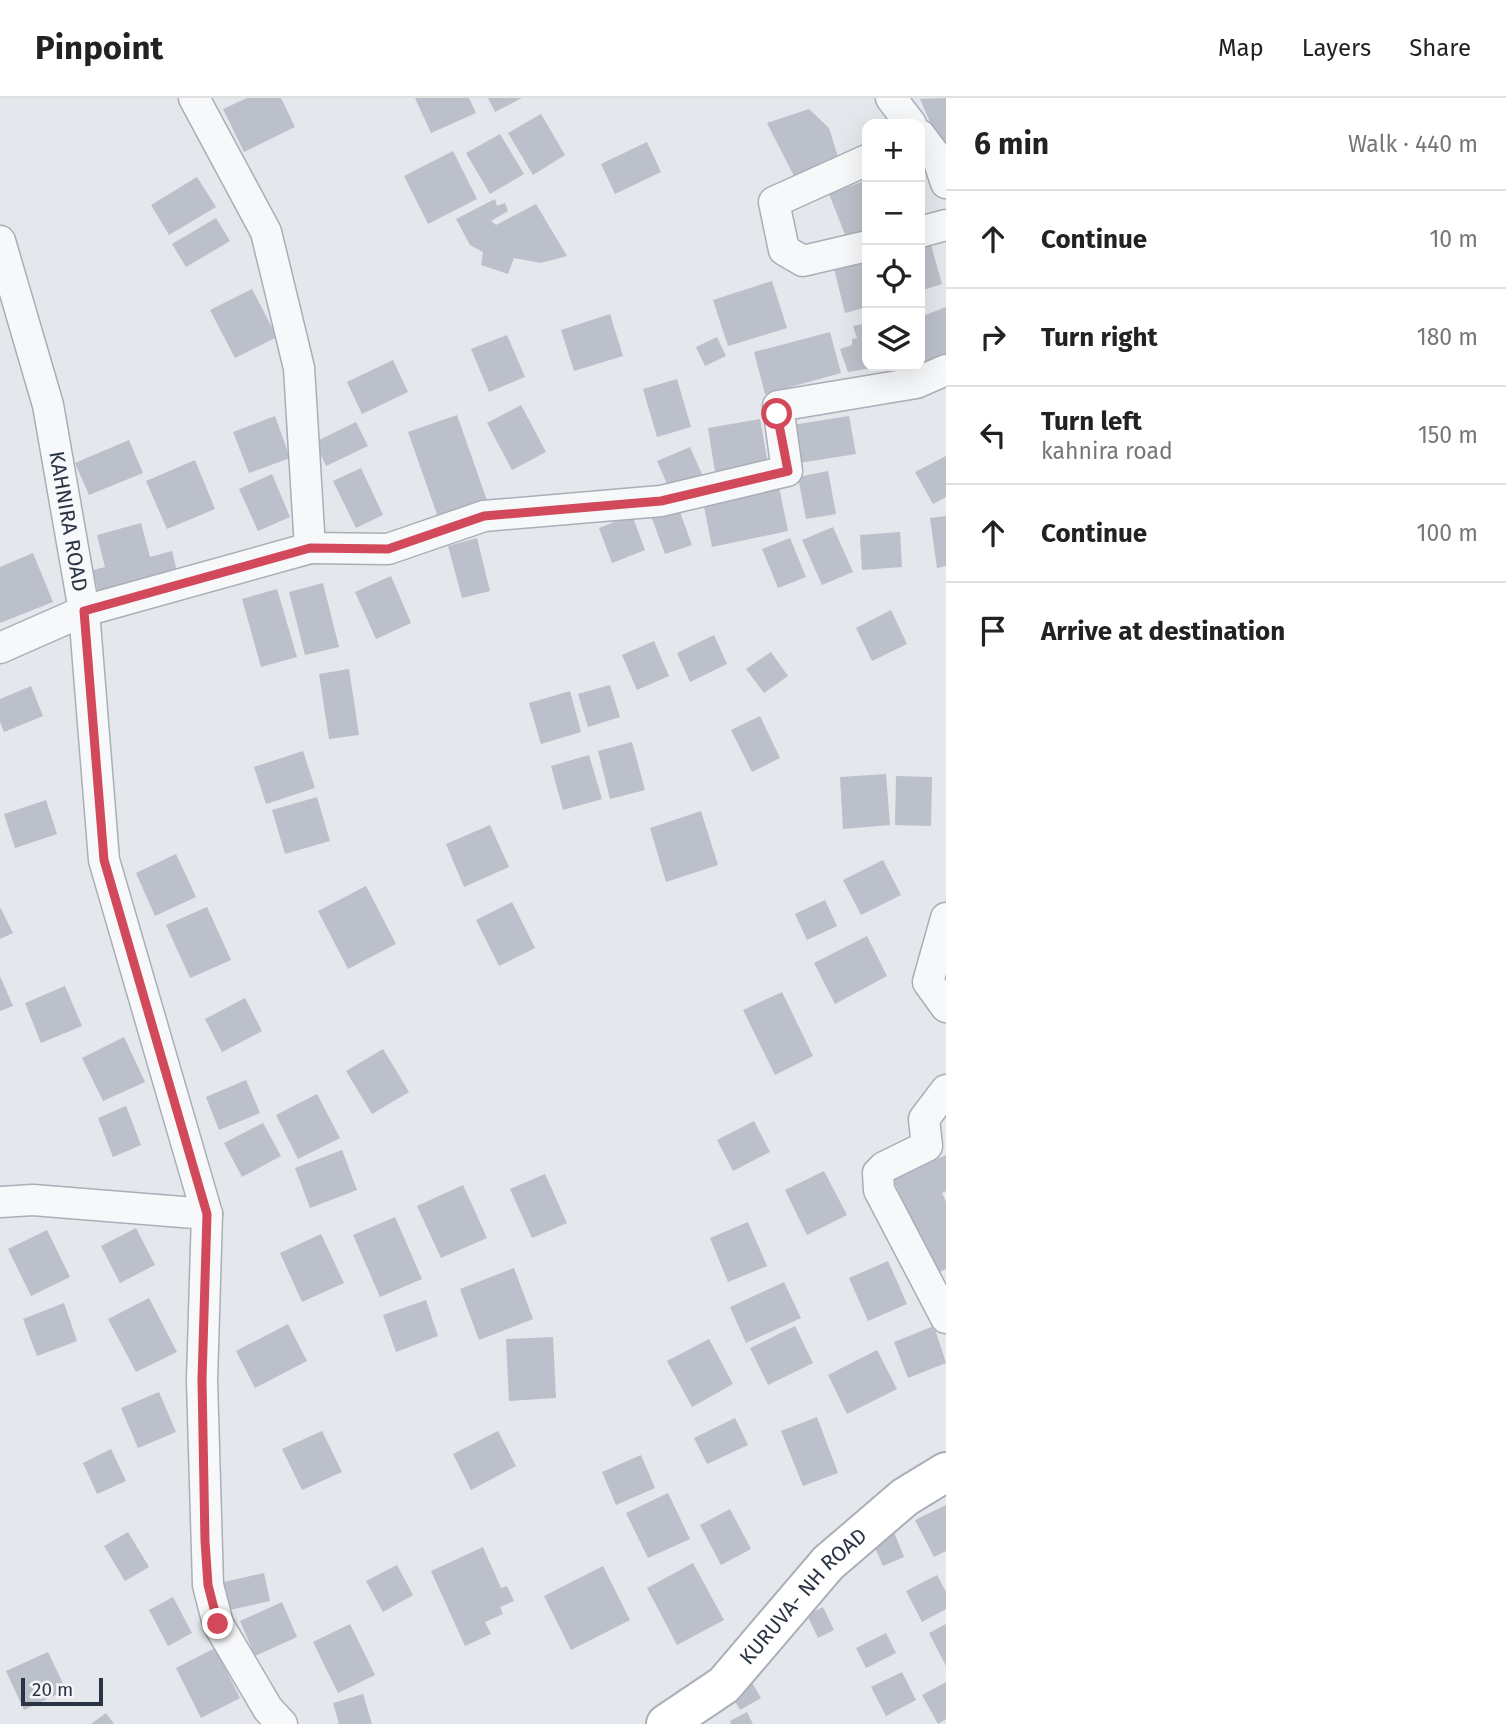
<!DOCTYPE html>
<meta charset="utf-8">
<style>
:root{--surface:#fff;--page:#f6f6f6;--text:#222;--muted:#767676;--line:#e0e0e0}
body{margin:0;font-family:"Fira Sans",sans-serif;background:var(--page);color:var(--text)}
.controls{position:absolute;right:21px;top:21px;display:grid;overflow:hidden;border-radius:14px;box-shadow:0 7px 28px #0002}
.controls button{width:63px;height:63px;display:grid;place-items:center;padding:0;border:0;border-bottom:2px solid var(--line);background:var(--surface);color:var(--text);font:35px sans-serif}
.scale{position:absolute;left:21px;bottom:18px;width:82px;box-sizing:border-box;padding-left:7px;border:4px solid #2b3445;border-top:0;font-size:19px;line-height:24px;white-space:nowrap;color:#2b3445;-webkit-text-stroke:5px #f4f6f9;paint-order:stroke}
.stop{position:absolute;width:21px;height:21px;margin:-16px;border:5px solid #d1495b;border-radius:50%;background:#fff}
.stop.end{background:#d1495b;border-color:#fff;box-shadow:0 2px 7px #0008}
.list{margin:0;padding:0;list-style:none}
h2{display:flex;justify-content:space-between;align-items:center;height:91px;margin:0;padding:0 28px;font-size:30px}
h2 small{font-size:23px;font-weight:400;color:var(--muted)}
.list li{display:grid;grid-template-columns:46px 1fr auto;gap:21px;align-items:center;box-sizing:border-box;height:98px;padding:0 28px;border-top:2px solid var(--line)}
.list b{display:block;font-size:26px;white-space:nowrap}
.list p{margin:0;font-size:23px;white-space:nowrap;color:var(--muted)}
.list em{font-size:23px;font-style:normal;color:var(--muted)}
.icon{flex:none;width:38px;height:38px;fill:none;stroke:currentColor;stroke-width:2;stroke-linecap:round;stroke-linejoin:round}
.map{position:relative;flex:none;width:946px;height:1626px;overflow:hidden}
header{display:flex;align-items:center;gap:42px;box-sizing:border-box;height:98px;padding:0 35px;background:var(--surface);border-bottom:2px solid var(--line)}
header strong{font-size:33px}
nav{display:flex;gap:38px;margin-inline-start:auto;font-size:24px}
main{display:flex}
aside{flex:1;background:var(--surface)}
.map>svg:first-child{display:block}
.building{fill:#bbc0ca}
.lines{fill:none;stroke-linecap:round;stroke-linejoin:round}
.minor-casing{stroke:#a9aeb7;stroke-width:33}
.secondary-casing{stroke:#a9aeb7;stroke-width:42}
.minor{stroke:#f7f8fa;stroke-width:30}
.secondary{stroke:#fff;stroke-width:38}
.route{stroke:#d1495b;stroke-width:9}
.labels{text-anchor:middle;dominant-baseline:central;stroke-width:5;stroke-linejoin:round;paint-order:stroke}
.street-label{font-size:21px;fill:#2b3445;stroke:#f4f6f9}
</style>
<header>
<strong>Pinpoint</strong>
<nav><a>Map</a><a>Layers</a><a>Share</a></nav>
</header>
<main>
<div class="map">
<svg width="946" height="1626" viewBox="0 0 946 1626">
<rect width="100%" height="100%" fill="#e4e7ec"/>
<g class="building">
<polygon points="247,0 281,0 295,29 244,54 223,11"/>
<polygon points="415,0 469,0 476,15 431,35"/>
<polygon points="488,0 522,0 495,14"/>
<polygon points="946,0 946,52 943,54 920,1"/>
<polygon points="809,11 829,30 839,62 798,86 767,25"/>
<polygon points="541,16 565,57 533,77 508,35"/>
<polygon points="500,36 524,76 490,96 466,55"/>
<polygon points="647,44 661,74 615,96 601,66"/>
<polygon points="453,53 477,101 428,126 404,78"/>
<polygon points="197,79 216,109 169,137 151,107"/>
<polygon points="867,82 867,131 846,139 829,96"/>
<polygon points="495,101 497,108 505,105 508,113 491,123 496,127 536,106 567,158 541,165 514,160 508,176 481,167 483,154 470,147 456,121"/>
<polygon points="216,120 230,143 186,169 172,146"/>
<polygon points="930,143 942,186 920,193 920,147"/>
<polygon points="867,163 867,209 845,215 834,171"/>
<polygon points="772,183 787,230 728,248 713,202"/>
<polygon points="252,191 277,239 235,260 210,212"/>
<polygon points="946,209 946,258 921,268 920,219"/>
<polygon points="610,216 623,258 574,273 561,232"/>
<polygon points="867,225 867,268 878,269 848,274 840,251 852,247 852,241 857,240 853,228"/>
<polygon points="830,234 841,275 765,296 754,254"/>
<polygon points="507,237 525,279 489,294 471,251"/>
<polygon points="717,239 726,258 705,268 696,249"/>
<polygon points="393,262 408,294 362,316 347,284"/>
<polygon points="677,281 691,329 657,339 643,291"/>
<polygon points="521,307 546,354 512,372 487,325"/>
<polygon points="457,317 489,408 440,425 408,334"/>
<polygon points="275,318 290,360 249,375 233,334"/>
<polygon points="849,318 856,356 799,365 792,327"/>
<polygon points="760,321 768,365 715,374 708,330"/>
<polygon points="356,324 368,348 326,368 315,344"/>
<polygon points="129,342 143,375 89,397 75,365"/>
<polygon points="690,349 704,381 671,395 657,363"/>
<polygon points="946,358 946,399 933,406 915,374"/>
<polygon points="195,362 215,411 167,431 146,383"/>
<polygon points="361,370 383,417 356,430 333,383"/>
<polygon points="828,373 836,416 806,421 798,379"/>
<polygon points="272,376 290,419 258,433 239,391"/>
<polygon points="779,389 788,433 712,449 703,404"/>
<polygon points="677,406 692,447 665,456 650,415"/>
<polygon points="632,417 645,452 612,465 599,430"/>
<polygon points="946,418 946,468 937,470 930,420"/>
<polygon points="141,425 150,459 172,453 177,474 98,494 93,472 105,469 97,437"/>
<polygon points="833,429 853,474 822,487 802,442"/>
<polygon points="900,434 902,469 862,472 860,437"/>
<polygon points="477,440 490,493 462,500 448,448"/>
<polygon points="790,440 806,479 778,490 762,451"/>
<polygon points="33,455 53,504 0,525 0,469"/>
<polygon points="391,478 411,525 376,541 355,494"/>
<polygon points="323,485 339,549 305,557 289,494"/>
<polygon points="277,491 297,559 261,569 242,501"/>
<polygon points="891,512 907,546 872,563 856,530"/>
<polygon points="714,537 727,566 690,584 677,555"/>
<polygon points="654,543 669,578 637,592 622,557"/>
<polygon points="771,554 788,578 764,595 746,571"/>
<polygon points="349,571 359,637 329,641 319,576"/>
<polygon points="610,587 620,619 588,629 578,596"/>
<polygon points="31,588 43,618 4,634 0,624 0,601"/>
<polygon points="570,593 581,634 541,646 529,605"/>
<polygon points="760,618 780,660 752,674 731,632"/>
<polygon points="632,644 645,692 610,701 598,653"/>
<polygon points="303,653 315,690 266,706 254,669"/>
<polygon points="589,657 602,701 563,712 551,668"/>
<polygon points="886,676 890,727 843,731 840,679"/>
<polygon points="896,678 932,679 931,728 895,727"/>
<polygon points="317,699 330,743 285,756 272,712"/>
<polygon points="46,702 57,736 15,750 4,716"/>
<polygon points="701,713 718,767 666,784 650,730"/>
<polygon points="490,727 509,769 464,789 446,746"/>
<polygon points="176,756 196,799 155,818 136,775"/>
<polygon points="883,762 901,797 861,817 843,782"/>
<polygon points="366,788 396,846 348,871 318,813"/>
<polygon points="825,802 837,828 807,842 795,816"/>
<polygon points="512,804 535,850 499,868 476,822"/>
<polygon points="0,809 13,835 0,841"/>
<polygon points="207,809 231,862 190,880 166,827"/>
<polygon points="867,838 887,878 835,906 814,865"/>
<polygon points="0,878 13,908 0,913"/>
<polygon points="65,888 82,928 41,945 25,905"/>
<polygon points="782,894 813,958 775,977 743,912"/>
<polygon points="245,900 262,933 222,954 205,921"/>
<polygon points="124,939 145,984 103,1003 82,960"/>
<polygon points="383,951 409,994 372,1016 346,973"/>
<polygon points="246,982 260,1015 219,1032 206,999"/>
<polygon points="317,996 340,1040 298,1061 276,1017"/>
<polygon points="126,1008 141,1047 113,1059 98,1020"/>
<polygon points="754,1023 770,1054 733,1073 717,1042"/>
<polygon points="263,1025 281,1058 242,1079 224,1045"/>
<polygon points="342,1052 357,1092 310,1110 295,1070"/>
<polygon points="946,1057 946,1093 942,1095 946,1104 946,1171 938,1175 893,1082"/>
<polygon points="824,1073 847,1117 807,1137 785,1092"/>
<polygon points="545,1076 567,1125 532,1140 510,1091"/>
<polygon points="463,1087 487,1140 441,1160 417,1108"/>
<polygon points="395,1119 422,1181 380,1199 353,1137"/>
<polygon points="748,1124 767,1168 728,1184 710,1140"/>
<polygon points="136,1130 155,1167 120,1185 101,1148"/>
<polygon points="47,1132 70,1179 31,1198 8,1151"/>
<polygon points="321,1136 344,1185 302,1204 280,1155"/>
<polygon points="888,1163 907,1206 868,1223 849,1180"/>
<polygon points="514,1170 533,1221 479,1242 460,1191"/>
<polygon points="784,1184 801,1220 746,1245 730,1209"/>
<polygon points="149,1200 177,1254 136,1274 108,1221"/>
<polygon points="426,1202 438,1238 396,1254 383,1217"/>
<polygon points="64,1205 77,1243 37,1258 23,1221"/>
<polygon points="288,1226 307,1263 255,1290 236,1253"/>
<polygon points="795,1228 813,1265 768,1287 750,1250"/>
<polygon points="934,1228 946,1265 908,1280 894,1244"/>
<polygon points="553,1239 556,1300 509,1303 506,1241"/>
<polygon points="709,1241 733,1286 692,1309 667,1263"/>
<polygon points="877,1252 897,1291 847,1316 828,1277"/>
<polygon points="159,1294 176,1334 138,1350 121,1310"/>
<polygon points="817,1319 838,1375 803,1388 781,1333"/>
<polygon points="735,1320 748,1347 707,1366 694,1340"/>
<polygon points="322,1333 342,1374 302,1392 282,1351"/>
<polygon points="498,1333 516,1368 471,1392 453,1356"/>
<polygon points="111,1351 126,1383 97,1396 83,1365"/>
<polygon points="641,1357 655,1390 616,1407 602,1374"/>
<polygon points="668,1395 690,1441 648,1460 626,1415"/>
<polygon points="946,1407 946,1453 934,1459 915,1422"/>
<polygon points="730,1411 751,1451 721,1467 700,1427"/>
<polygon points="128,1434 149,1469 125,1483 104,1448"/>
<polygon points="894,1434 904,1459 883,1468 872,1443"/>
<polygon points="483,1449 501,1490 507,1488 514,1503 500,1509 503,1516 485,1524 491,1536 465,1548 431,1473"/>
<polygon points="693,1465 724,1522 677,1547 647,1490"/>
<polygon points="397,1467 413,1497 383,1514 366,1483"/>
<polygon points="603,1468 630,1522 571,1552 544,1498"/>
<polygon points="264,1475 270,1503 230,1512 224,1484"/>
<polygon points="937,1477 946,1494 946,1511 922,1524 906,1493"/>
<polygon points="173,1499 192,1535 168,1548 149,1512"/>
<polygon points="282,1504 297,1539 255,1558 240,1523"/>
<polygon points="823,1509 834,1532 818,1540 807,1517"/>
<polygon points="350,1526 375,1577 338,1595 313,1544"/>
<polygon points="946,1526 946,1568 929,1535"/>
<polygon points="886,1535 896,1555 866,1570 856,1550"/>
<polygon points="215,1550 240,1600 201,1620 176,1570"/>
<polygon points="48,1554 66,1592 24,1612 6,1573"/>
<polygon points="902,1574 916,1602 886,1618 871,1589"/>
<polygon points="750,1581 761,1600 740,1612 729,1592"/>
<polygon points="946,1584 946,1621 938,1626 922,1597"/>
<polygon points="363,1596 372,1626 339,1626 333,1605"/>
<polygon points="747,1614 753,1626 731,1626 730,1623"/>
<polygon points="106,1615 114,1626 91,1626"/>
</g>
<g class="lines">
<defs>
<g id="minor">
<polyline points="194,0 266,134 299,270 310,450 388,451 484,418 661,403 787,373 778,308 916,285 946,272"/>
<polyline points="891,0 911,26"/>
<polyline points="920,37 938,61 946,85"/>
<polyline points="867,62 774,104 784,152 803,163 867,148"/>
<polyline points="920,134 946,127"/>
<path id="s1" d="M0,143L48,307L84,513L104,762L207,1116"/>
<polyline points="0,550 84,513 310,450"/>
<polyline points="946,820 928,884 946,909"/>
<polyline points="946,992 924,1021 927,1048 884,1069 878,1075 879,1092 946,1220"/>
<polyline points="0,1104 33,1102 207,1116 202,1282 208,1487 218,1526 268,1611 282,1626"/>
</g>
<g id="secondary">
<path id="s2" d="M666,1626L724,1587L828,1465L905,1399L946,1374"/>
</g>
</defs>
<use href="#minor" class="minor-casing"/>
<use href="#secondary" class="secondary-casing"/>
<use href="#minor" class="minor"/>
<use href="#secondary" class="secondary"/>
</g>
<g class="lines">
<polyline class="route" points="218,1526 208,1487 205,1443 202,1282 207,1116 104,762 84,513 310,450 388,451 484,418 661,403 788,373 777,316"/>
</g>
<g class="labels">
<g class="street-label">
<text stroke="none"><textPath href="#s1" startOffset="289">KAHNIRA ROAD</textPath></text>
<text stroke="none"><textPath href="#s2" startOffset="189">KURUVA- NH ROAD</textPath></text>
</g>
</g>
</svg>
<div class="controls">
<button>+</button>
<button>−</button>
<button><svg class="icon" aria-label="locate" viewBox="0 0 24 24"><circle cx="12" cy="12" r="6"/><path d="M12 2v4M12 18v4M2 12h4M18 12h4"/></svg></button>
<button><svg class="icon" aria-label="layers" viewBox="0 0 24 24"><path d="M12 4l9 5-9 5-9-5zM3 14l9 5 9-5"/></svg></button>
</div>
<div class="scale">20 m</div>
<div class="stop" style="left:777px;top:316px"></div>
<div class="stop end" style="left:218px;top:1526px"></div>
</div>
<aside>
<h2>6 min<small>Walk · 440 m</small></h2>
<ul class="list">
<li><svg class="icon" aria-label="ahead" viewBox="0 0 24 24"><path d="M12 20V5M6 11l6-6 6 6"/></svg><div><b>Continue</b></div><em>10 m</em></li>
<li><svg class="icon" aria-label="right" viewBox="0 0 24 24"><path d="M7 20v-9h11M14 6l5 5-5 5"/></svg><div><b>Turn right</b></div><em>180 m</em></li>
<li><svg class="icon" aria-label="left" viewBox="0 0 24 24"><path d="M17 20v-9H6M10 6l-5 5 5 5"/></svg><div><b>Turn left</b><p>kahnira road</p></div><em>150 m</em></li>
<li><svg class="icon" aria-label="ahead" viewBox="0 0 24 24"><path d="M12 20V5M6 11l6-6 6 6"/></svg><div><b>Continue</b></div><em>100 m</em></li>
<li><svg class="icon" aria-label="arrive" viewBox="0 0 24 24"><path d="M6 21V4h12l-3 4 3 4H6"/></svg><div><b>Arrive at destination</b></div></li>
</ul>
</aside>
</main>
